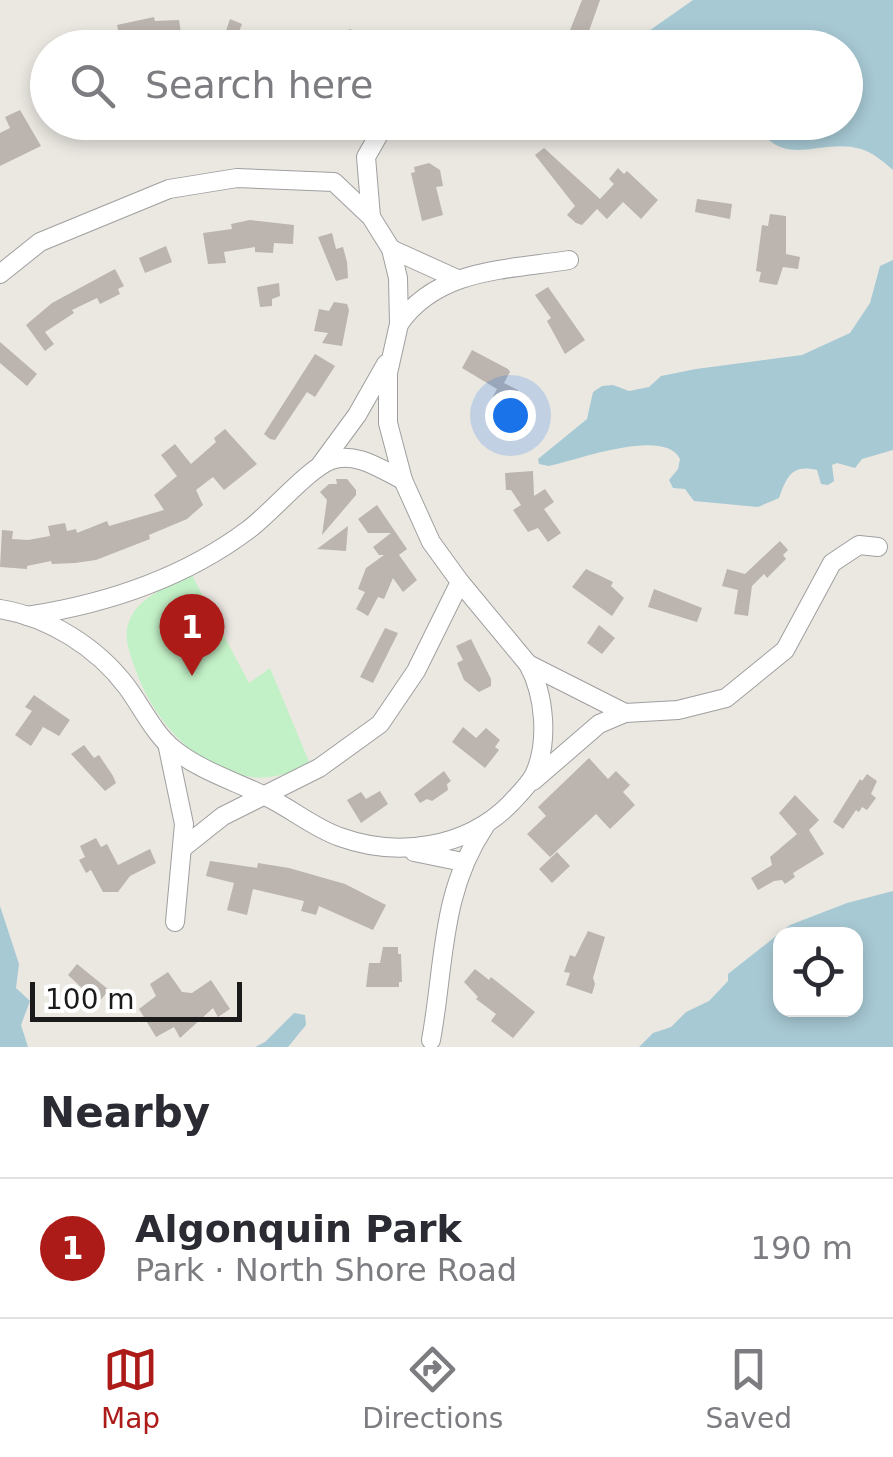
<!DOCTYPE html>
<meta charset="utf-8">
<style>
:root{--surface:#fff;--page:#f7f7f7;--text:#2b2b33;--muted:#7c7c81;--line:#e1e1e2;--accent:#ad1b18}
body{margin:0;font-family:"DejaVu Sans",sans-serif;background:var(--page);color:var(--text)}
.controls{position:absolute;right:30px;bottom:30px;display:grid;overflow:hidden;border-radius:20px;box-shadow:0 5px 15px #0003}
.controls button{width:90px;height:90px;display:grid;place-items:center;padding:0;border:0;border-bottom:2px solid var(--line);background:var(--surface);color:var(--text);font:50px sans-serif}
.scale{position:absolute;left:30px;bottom:25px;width:212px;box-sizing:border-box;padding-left:10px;border:5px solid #1b1b1b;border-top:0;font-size:28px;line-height:35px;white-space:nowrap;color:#1b1b1b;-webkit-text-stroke:8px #fff;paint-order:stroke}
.you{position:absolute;left:510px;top:415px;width:35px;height:35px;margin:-25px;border:8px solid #fff;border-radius:50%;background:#1a73e8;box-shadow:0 0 0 15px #1a73e833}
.badge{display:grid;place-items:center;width:65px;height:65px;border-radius:50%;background:var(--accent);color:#fff;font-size:32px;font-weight:700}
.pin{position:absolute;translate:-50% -82px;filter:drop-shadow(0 2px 5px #0008)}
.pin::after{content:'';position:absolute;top:52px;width:35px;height:30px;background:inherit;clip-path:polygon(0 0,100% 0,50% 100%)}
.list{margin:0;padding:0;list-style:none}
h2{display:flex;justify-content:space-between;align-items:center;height:130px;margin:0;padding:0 40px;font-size:42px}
h2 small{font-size:32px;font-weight:400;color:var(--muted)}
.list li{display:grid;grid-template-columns:65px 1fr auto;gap:30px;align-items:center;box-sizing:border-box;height:140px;padding:0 40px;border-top:2px solid var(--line)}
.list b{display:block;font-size:38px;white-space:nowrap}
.list p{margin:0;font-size:32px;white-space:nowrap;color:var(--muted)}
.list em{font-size:32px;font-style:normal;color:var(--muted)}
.icon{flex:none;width:55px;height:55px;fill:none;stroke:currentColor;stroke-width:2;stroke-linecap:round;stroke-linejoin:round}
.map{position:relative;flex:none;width:893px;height:1047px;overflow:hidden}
.search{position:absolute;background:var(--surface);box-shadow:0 5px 15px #0003;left:30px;right:30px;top:30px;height:110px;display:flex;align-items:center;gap:25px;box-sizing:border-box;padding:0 35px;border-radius:55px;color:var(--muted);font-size:38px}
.sheet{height:270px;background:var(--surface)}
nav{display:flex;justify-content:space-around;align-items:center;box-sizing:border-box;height:140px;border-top:2px solid var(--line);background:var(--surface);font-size:28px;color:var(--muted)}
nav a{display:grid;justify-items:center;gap:5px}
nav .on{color:var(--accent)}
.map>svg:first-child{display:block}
.park{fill:#c3f1c7}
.water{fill:#a7c9d4;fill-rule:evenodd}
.building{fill:#bbb4af}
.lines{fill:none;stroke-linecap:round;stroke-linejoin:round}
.minor-casing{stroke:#9f9f9f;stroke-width:20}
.minor{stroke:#fff;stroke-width:18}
</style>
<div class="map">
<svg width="893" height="1047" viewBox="0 0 893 1047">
<rect width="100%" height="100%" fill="#ebe8e2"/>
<path class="park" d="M192,575L249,683L270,668L310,764C292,772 272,780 251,777C196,770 153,719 136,671C130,653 122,637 130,619C141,595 170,586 192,575Z"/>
<g class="water">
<path d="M693,0H893V170C884,162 872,152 861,149C817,137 786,172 754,123L846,122V48L626,47Z"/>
<path d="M893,260V450L862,459L855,468L837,463L832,465L834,481L828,485L821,484L817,470C792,464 787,476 779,498L758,507L694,501L685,489L673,488L669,480L678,469L680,459C665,427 577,460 549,466L539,464L538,459L587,419L593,392L602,386L613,385L629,391L649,387L661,376L696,369L802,355L850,333L870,303L880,266Z"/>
<path d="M893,891V1047H639L653,1033L671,1027L686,1012L709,1001L728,981V974L790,925L847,903ZM856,934V1009H780V934Z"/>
<polygon points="0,906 19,964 16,988 30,1001 21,1025 28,1047 0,1047"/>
<polygon points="294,1013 305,1015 306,1025 288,1047 255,1047 265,1042"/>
</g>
<g class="building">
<polygon points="582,0 600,0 583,48 563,48"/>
<polygon points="154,17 155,21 179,20 181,33 148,46 147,43 134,46 132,37 120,40 117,25"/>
<polygon points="230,19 242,24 233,48 220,48"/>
<polygon points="351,29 355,36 360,35 365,48 289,48 327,30 330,36"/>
<polygon points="20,110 41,146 0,166 0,133 10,128 5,117"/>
<polygon points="544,148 600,199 614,184 609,179 618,168 624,174 627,171 658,200 641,219 623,202 607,219 597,209 582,225 576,223 567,215 575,206 535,155"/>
<polygon points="429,163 440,170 443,186 436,187 443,215 422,221 411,173 415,172 414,167"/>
<polygon points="697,199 732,204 730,219 695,212"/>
<polygon points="770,214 786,216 786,254 800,257 798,269 783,267 777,285 759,282 761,272 756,271 762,225 768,226"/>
<polygon points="250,220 294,225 293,244 274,243 273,253 255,252 255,247 224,252 226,263 208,264 203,233 232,229 231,224"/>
<polygon points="332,233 336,249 343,247 347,262 348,278 336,281 318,237"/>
<polygon points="166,246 172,262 145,273 139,258"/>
<polygon points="115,269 124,286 118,289 120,294 100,304 97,298 72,310 74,313 45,332 54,344 45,351 26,325 52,303"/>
<polygon points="279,283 280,296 272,299 272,306 260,307 257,287"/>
<polygon points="548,287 585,340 565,354 547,321 551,318 535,295"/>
<polygon points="334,302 347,304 349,310 342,346 322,343 328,333 314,331 319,309 329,311"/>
<polygon points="0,342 37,374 27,386 0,363"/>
<polygon points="472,350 508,369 510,372 504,383 518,390 502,422 491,416 496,406 490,402 497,389 462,368"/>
<polygon points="315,354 335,366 315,397 307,392 275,440 270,439 264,434"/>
<polygon points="225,429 257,464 224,490 213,477 196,490 203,505 187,519 149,535 150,539 96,560 75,563 52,564 51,561 27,566 27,569 0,567 2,530 13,531 12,539 28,540 50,536 48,526 65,523 67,531 76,529 77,533 107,521 109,526 164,510 154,495 177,476 161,455 175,444 191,464 216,442 214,438"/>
<polygon points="533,471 534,496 545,489 554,502 544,509 561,533 548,542 538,528 528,532 513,510 521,505 511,490 506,490 505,473"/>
<polygon points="336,479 347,479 356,490 356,495 322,535 327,500 320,492 329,484 337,484"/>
<polygon points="377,505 407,549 399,555 417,580 403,592 393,578 384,599 378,597 368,616 356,609 365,592 358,589 366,568 384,555 379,555 373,547 391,533 368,533 358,519"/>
<polygon points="348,526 346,551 317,549"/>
<polygon points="780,541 788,550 783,555 786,559 767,578 764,574 752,586 748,616 734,614 738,590 722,586 727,569 745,574"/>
<polygon points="586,569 613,582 611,586 624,598 612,616 572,587"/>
<polygon points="654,589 702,608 697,622 648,607"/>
<polygon points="599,625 615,638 602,654 587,643"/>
<polygon points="385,628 398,633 373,683 360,677"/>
<polygon points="471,639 491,679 491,686 479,692 464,680 457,663 463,660 456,646"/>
<polygon points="34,695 70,720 59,736 43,727 31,746 15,735 32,711 25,707"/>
<polygon points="463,727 476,738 486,728 500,740 495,747 499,750 485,768 452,742"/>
<polygon points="84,745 94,758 99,755 113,776 116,783 105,791 71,754"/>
<polygon points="589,758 608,779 616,771 630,785 623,792 635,805 610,829 596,814 550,857 527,834 546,816 538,807"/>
<polygon points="444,771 451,781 447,784 448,790 432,801 427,799 420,803 414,794"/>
<polygon points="867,774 877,781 871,794 876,798 867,810 862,807 859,812 856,810 843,829 833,822 860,779 862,781"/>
<polygon points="380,791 388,804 361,823 347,800 361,792 366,799"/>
<polygon points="795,795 819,820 809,830 824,854 793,873 795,877 785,884 782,880 774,881 758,890 751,878 772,865 770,857 797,834 779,813"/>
<polygon points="96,838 101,847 107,844 118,865 150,849 156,863 130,876 118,892 103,892 91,870 86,873 79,860 85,857 80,846"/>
<polygon points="557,852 570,866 552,883 539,869"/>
<polygon points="210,861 257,868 258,863 289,868 345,884 386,905 373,930 319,906 316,915 301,911 304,901 253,889 247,915 227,910 234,883 206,876"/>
<polygon points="588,931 605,937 593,978 595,984 592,994 566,985 570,973 564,972 570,955 575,957"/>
<polygon points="383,947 398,947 398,954 401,954 402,982 399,982 399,987 366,987 369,963 380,963"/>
<polygon points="77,964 109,990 98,1003 68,975"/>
<polygon points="475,969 489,980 491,977 535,1012 513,1038 491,1021 496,1014 476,999 478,997 464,982"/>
<polygon points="168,972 182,992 192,993 211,980 230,1009 218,1017 213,1008 180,1038 174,1027 156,1037 139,1009 156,996 150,984"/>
</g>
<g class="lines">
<defs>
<g id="minor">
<polyline points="371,217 366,157 386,122"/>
<polyline points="391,249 455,278"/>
<polyline points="0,274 40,242 169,189 237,178 334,182 371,217 391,249 398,278 399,324 388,373 388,423 403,480 431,542 460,582 528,664 625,713"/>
<path d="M399,324C438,268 507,270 569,260"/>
<polyline points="321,464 357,415 386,364"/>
<path d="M0,609C49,617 97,647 127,687C141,706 154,733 172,748C200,771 235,781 267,797C292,809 314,828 340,837C398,858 466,848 510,804C519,794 528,786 534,775C549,743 545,695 528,664"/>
<path d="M27,616C105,604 184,578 248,530C270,514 309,468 331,460C356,451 382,470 403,480"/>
<polyline points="167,743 184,824 175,922"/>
<polyline points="533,781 599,724 625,713 678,710 726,698 785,650 832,563 859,545 878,547"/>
<polyline points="184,847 223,816 319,768 380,724 416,671 460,582"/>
<polyline points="414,852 463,862"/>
<path d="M431,1040C445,964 440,893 485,826"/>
</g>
</defs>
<use href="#minor" class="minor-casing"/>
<use href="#minor" class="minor"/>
</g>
</svg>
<div class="controls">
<button><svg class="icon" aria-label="locate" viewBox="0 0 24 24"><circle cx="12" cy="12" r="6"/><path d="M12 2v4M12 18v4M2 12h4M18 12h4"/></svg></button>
</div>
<div class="scale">100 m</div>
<div class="you"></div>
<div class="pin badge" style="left:192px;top:676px">1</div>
<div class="search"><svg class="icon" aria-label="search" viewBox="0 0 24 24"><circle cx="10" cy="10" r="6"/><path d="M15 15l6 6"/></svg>Search here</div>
</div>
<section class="sheet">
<h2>Nearby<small></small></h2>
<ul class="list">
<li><span class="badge">1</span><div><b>Algonquin Park</b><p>Park · North Shore Road</p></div><em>190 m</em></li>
</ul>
</section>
<nav>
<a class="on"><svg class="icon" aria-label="map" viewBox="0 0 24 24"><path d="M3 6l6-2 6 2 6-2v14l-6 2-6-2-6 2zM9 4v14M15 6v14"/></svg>Map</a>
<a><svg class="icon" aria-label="directions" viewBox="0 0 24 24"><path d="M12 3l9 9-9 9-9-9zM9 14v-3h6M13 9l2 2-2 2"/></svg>Directions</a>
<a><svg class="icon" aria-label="saved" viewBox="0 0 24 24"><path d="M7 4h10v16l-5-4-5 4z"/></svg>Saved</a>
</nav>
